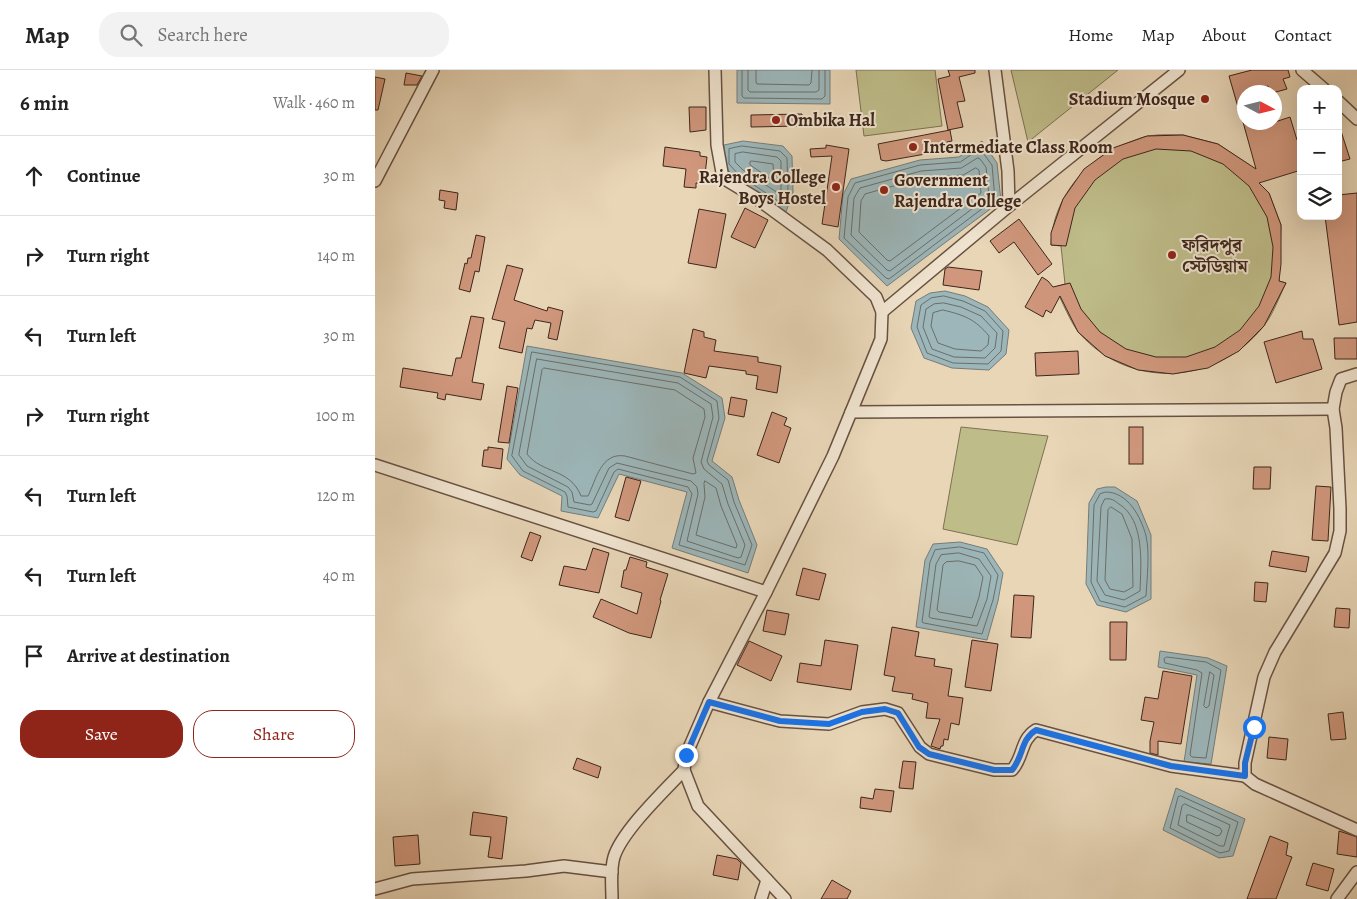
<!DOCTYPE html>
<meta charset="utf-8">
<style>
:root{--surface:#fff;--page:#f2f2f2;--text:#222;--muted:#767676;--line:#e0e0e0;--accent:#8f2418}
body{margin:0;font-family:Alegreya,"Noto Serif Bengali",serif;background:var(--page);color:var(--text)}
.controls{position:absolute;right:15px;top:15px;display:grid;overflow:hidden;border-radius:10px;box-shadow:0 5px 20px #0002}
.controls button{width:45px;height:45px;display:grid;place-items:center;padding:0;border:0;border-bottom:1px solid var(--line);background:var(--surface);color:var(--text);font:25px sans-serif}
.compass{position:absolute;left:862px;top:15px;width:45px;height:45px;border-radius:50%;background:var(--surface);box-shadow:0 5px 20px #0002;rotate:97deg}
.stop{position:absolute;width:15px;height:15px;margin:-11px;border:4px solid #1a73e8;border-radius:50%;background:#fff}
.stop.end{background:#1a73e8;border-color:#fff;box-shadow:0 1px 5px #0008}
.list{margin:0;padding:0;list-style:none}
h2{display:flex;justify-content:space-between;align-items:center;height:65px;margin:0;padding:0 20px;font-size:21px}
h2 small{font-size:16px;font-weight:400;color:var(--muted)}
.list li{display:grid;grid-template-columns:32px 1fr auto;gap:15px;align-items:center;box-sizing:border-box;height:80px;padding:0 20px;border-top:1px solid var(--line)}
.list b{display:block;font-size:19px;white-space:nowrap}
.list em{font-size:16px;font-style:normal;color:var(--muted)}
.actions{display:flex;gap:10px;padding:15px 20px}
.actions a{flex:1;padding:11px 0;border:1px solid var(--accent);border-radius:20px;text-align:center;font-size:18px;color:var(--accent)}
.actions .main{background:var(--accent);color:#fff}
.icon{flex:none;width:28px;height:28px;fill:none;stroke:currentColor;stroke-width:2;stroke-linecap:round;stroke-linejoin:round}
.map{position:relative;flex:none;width:982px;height:829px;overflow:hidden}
header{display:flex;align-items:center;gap:30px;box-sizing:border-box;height:70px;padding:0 25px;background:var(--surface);border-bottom:1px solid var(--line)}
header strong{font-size:24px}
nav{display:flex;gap:28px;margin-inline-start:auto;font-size:18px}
.search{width:350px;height:45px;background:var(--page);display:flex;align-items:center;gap:12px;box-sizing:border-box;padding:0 18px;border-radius:20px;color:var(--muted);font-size:19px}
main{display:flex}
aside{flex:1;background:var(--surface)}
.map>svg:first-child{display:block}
.green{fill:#bebc89;stroke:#7e7052}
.water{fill:#9cb6b9;stroke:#767c7a}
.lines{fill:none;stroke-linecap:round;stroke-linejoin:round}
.shore{stroke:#6c6e6a;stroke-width:1}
.building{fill:#d0977c;stroke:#3d251b}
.minor-casing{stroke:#685142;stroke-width:14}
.minor{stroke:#f0e4d0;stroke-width:11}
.route{stroke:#1a73e8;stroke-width:6}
.poi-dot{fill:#8f2418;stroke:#f0e4d0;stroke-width:2}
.labels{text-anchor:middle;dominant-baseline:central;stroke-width:4;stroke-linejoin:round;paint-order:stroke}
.poi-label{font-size:18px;font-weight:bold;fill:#3d251b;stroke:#f0e4d0;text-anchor:start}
</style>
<header>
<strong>Map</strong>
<div class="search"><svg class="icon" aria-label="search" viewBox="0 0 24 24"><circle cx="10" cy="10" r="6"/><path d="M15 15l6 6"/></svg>Search here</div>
<nav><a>Home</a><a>Map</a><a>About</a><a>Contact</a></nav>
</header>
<main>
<aside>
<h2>6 min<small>Walk · 460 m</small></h2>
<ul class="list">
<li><svg class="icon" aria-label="ahead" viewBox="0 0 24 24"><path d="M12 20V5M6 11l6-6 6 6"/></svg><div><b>Continue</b></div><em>30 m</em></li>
<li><svg class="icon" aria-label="right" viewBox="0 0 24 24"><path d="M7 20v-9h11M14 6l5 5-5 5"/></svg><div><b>Turn right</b></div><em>140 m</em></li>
<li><svg class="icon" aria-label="left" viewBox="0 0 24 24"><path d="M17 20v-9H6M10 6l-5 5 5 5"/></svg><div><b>Turn left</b></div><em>30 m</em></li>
<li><svg class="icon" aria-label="right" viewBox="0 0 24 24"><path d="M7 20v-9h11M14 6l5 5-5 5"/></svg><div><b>Turn right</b></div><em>100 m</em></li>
<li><svg class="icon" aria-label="left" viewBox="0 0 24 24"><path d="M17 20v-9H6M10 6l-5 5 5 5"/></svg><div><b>Turn left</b></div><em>120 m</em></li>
<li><svg class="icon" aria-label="left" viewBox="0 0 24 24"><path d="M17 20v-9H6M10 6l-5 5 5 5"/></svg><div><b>Turn left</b></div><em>40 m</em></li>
<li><svg class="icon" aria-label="arrive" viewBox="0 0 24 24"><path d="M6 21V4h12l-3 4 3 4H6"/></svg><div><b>Arrive at destination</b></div></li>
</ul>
<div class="actions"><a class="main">Save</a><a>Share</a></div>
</aside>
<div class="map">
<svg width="982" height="829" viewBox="0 0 982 829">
<rect width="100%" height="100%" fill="#e8d6b7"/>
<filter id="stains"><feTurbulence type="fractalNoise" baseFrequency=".004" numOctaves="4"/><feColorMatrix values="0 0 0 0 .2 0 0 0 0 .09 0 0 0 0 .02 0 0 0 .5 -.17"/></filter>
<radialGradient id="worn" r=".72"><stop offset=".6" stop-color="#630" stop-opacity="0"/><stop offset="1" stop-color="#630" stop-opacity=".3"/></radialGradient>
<g class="green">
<polygon points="481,0 560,0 567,56 489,66"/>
<polygon points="636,0 743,0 653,72"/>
<path d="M808,65L843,74L876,96L872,101L894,123L906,155L904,211L911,213C904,227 898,245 888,257C842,315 755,320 705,264C696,254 686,229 680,217L690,214L686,176L676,175C677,128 712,87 755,72C761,70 767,67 773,66C785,64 797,65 808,65Z"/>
<polygon points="586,357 673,366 642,475 568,459"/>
</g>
<g class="water">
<polygon points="362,0 455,0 455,34 362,33"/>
<polygon points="368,71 408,76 417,86 418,122 411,142 361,108 348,95 349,75"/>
<polygon points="607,71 622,93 626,131 512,216 464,169 468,125 476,109 545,90 584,87"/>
<polygon points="570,221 590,226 613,237 634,260 631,284 614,300 577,298 549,288 536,258 541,231 555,223"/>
<polygon points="152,276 307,303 347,328 350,348 337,391 357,407 364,430 382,475 373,503 297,478 312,422 244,404 223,448 186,441 187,426 145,405 132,389"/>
<polygon points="731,417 740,417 762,431 776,465 776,529 751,542 722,535 711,514 714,433 722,419"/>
<polygon points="585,472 612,479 628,503 623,531 612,570 541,557 550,490 558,474"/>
<polygon points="785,581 833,588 852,596 836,694 809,692 822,605 783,597"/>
<polygon points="801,718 870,749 858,786 844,788 788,760"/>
</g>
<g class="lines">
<g class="shore">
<polyline points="367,0 367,26 369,28 447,29 450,26 450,0"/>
<polyline points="373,0 373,20 375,22 441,22 444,20 444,0"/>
<polyline points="381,0 381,12 382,14 434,15 436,13 437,0"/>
<polygon points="367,76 405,81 412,88 413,121 409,133 406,133 364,105 354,94 354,79"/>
<polygon points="605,79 617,95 620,129 514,209 511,208 469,168 473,127 480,113 545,95 585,92"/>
<polygon points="368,82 402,87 406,91 406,123 403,123 368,100 360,92 360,84"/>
<polygon points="603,88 605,89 611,97 614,126 515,201 512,200 476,165 479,128 485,118 546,101 586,98"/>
<polygon points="377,91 398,94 399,109 396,109 375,95 375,92"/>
<polygon points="601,98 604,100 606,123 515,191 512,190 484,162 486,131 490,124 547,108 588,105"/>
<polygon points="569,226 588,231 610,241 628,261 626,281 613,294 578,293 552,283 542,257 546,235 556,228"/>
<polygon points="569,233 586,237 606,246 622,263 620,278 610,288 579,287 557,279 548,257 551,239 559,234"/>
<path d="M568,240C589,245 600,249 614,266L613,275L606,281L580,279L563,273L556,256L558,243Z"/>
<polygon points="157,282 305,307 342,331 344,348 332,391 334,395 353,410 359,432 377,475 370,495 304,475 317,424 313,417 243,399 239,402 221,441 218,442 193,437 192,426 190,422 148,401 137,386"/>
<polygon points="162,289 303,313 336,334 338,347 326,392 329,399 347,414 353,434 370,475 366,487 363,488 312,471 323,424 322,417 316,411 242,393 234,398 217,434 215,435 199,432 197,422 193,417 152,396 144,385"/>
<path d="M169,298L300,320L329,339L330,347L318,388L321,403L318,404L250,386C226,382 221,410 213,426H206C195,398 167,404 152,384L167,300Z"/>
<polygon points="330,411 341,418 346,436 362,475 361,478 321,465 330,427 329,414"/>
<path d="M731,422C753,422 766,447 771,466C775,483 772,508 771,526L750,537L725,531L716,512L719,435L725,424Z"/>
<path d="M730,429C736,428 739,430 744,434C770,450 766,494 765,521L749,530L730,525L722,511L726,437Z"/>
<polygon points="736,437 747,444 757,469 758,517 749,522 735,519 730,510 733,440"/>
<polygon points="585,477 609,483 623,505 618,530 607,564 549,553 547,552 555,492 560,480"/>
<polygon points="584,483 604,489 616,506 612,529 602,556 556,548 554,547 561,494 566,485"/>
<polygon points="584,491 600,495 608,507 604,527 597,548 564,542 562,540 568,495 571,492"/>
<polygon points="792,587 831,592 846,600 831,688 817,687 815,685 827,603 822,600 790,593 789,589"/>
<polygon points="835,602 839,605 834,636 831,638 829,636"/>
<polygon points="806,726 863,752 854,781 845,783 795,758 803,727"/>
<polygon points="810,734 855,755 849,776 845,776 803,755 807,736"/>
<polygon points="812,745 815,745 845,758 847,761 845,765 842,766 812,752"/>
</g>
</g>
<g class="building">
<polygon points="573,0 600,0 600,3 584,7 590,31 582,32 588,57 573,60 563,9 575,6"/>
<polygon points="877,0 913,0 915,7 908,9 912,19 901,22 895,22 893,16 870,22 870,51 867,51 854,6"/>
<polygon points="31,3 47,6 42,15 29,15"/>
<polygon points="0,7 10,9 3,40 0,40"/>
<polygon points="314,37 331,37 331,60 315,62"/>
<polygon points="427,44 427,56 376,57 376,45"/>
<polygon points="915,47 922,70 926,69 926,100 884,113 894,123 906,155 906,194 904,211 911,213 889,256 864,281 833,298 798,304 763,300 730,286 703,262 685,226 676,243 671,240 668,247 650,237 667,207 673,211 678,217 695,213 706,239 725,262 751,279 781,287 811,287 840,277 865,260 884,236 896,207 898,177 892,147 874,116 848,94 816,81 781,79 748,89 720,110 700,138 691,176 676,175 676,163 688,129 709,99 738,78 772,66 808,65 843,74 881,99 868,52 882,52 883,56 900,52"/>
<polygon points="965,58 975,89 963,92 963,59"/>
<polygon points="575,60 577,71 572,72 573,80 511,91 506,90 503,74"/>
<polygon points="451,75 474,79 463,157 447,154 457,86 436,87 435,79 451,78"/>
<polygon points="290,77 325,82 325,86 332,87 329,114 321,113 321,118 309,117 311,99 288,96"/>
<polygon points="65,120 83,123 81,140 69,138 70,131 64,130"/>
<polygon points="982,123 982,252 964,255 950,146 963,146 963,125"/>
<polygon points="370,138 393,150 380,178 356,167"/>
<polygon points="324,139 351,144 341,198 313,193"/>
<polygon points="644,149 677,194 663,205 639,172 624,183 615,171"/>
<polygon points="101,165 110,167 104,202 100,201 95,222 84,219 90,193 92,194 93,188 96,188"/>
<polygon points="132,195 148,199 139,230 172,241 173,237 188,241 182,270 173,268 176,253 160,250 157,259 152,258 147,283 124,278 130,252 117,249"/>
<polygon points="573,197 607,201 604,220 568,215 570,199"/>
<polygon points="96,246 109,248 97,312 109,314 106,330 71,324 70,330 62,328 63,323 25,317 28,298 77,306 81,288 86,288"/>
<polygon points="318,259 329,262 329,267 341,270 339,281 383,287 383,292 406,296 402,323 381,319 383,306 371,304 371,301 334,296 331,308 309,303"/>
<polygon points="927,261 928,269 938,269 947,299 901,313 889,272"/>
<polygon points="959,268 982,268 982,289 960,289"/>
<polygon points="703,281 704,304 661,306 660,283"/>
<polygon points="132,316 143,318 134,373 123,372"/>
<polygon points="356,327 372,330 369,347 353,344"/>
<polygon points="397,342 412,348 409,355 416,358 404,393 382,385"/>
<rect x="754" y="357" width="14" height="37"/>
<polygon points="113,377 128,379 126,399 107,396 109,380 113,380"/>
<polygon points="879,397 896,397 895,419 878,419"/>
<polygon points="251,407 266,411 254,451 240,447"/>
<polygon points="941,416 956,417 953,471 937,470"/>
<polygon points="155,462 166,466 157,491 146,487"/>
<polygon points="218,478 234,483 224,523 184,515 189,496 211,500"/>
<polygon points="897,481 934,487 931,502 894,496"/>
<polygon points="255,487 272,492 271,497 293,504 285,530 286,531 276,568 254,563 218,547 226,529 262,544 267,523 246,517 249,500 251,500"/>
<polygon points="428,498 451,504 444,530 421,525"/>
<polygon points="880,512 893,513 891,532 879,531"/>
<polygon points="639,525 659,526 656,568 636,567"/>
<polygon points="961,538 975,539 974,558 959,557"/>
<polygon points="392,540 414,544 410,565 388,561"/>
<polygon points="735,552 752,552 751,590 735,590"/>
<polygon points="517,557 544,562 540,586 560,589 559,596 577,599 573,626 588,628 584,655 576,653 573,670 569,669 568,676 566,676 565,679 556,676 565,649 551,648 553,633 537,629 538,624 517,621 520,607 509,605"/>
<polygon points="450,570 483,575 476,620 422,612 425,593 446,596"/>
<polygon points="597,570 623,574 616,621 590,617"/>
<polygon points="374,571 407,586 396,611 362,595"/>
<polygon points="788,601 817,606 806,674 783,671 783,685 775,683 775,671 779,652 766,650 770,627 783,629"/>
<polygon points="968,642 971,669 956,670 953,644"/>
<polygon points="894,667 913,669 911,690 892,688"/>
<polygon points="202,688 226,697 223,708 198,699"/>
<polygon points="528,691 541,692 538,719 524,718"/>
<polygon points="500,719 519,721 516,742 485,738 486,727 498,729"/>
<polygon points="98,742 132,747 127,789 113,787 116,767 95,765"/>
<polygon points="964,761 982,767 982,787 962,784"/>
<polygon points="43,765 45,794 20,796 18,767"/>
<polygon points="895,766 913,773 911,785 917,787 901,829 872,829"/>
<polygon points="342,785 362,789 366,793 363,810 338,805"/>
<polygon points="938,793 959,799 953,821 931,815"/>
<polygon points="457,810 476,821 472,829 446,829"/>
</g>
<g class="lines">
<defs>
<g id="minor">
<polyline points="340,0 342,75 348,108 381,128 452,180 501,227 507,242 506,269 458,386 391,522 334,632 311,685 309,700 323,736 410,829"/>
<polyline points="620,0 633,101 634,136"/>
<polyline points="927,0 949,19"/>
<polyline points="963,31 982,49"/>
<polyline points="0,111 58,0"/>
<polyline points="507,242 634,136 804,0"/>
<polyline points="982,304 966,309 961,322 958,339 961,358 965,439 965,461 960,483 900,582 889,607 870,693 870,706 880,714 982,760"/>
<polyline points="476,342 958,339"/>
<polyline points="0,395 391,522"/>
<path d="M334,632L405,651L454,654L487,642L510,639L523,643L545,677L554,684L619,700H637C649,687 645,670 661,660L796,696L870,706"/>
<polyline points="0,819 37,809 151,801 189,796 237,802"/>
<path d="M237,829C237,815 235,800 239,787C247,761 290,720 309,700"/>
<polyline points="386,829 392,810"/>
<polyline points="962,829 982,802"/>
</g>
</defs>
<use href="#minor" class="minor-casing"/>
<use href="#minor" class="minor"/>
</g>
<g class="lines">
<path class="route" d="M311,685L334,632L405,651L454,654L487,642L510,639L523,643L544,677L554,684L619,700H637C649,686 645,670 661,660L796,696L870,706V693L879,657"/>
</g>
<g class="poi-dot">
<circle cx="830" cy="29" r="5"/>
<circle cx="401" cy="50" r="5"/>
<circle cx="538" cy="77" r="5"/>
<circle cx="461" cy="117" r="5"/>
<circle cx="509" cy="120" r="5"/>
<circle cx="797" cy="185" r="5"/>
</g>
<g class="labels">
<g class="poi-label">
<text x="820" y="29" text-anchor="end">Stadium Mosque</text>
<text x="411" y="50">Ombika Hal</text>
<text x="548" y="77">Intermediate Class Room</text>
<text x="451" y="107" text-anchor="end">Rajendra College<tspan x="451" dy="21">Boys Hostel</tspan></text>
<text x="519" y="110">Government<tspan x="519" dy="21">Rajendra College</tspan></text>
<text x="807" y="175">ফরিদপুর<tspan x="807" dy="21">স্টেডিয়াম</tspan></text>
</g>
</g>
<rect width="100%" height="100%" filter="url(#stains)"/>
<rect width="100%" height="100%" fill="url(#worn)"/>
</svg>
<div class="controls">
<button>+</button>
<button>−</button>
<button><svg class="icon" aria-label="layers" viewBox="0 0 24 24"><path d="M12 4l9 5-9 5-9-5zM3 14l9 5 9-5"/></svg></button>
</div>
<svg class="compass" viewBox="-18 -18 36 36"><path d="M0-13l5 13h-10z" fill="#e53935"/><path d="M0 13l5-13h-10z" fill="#767676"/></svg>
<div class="stop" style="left:879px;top:657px"></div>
<div class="stop end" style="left:311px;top:685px"></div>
</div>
</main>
